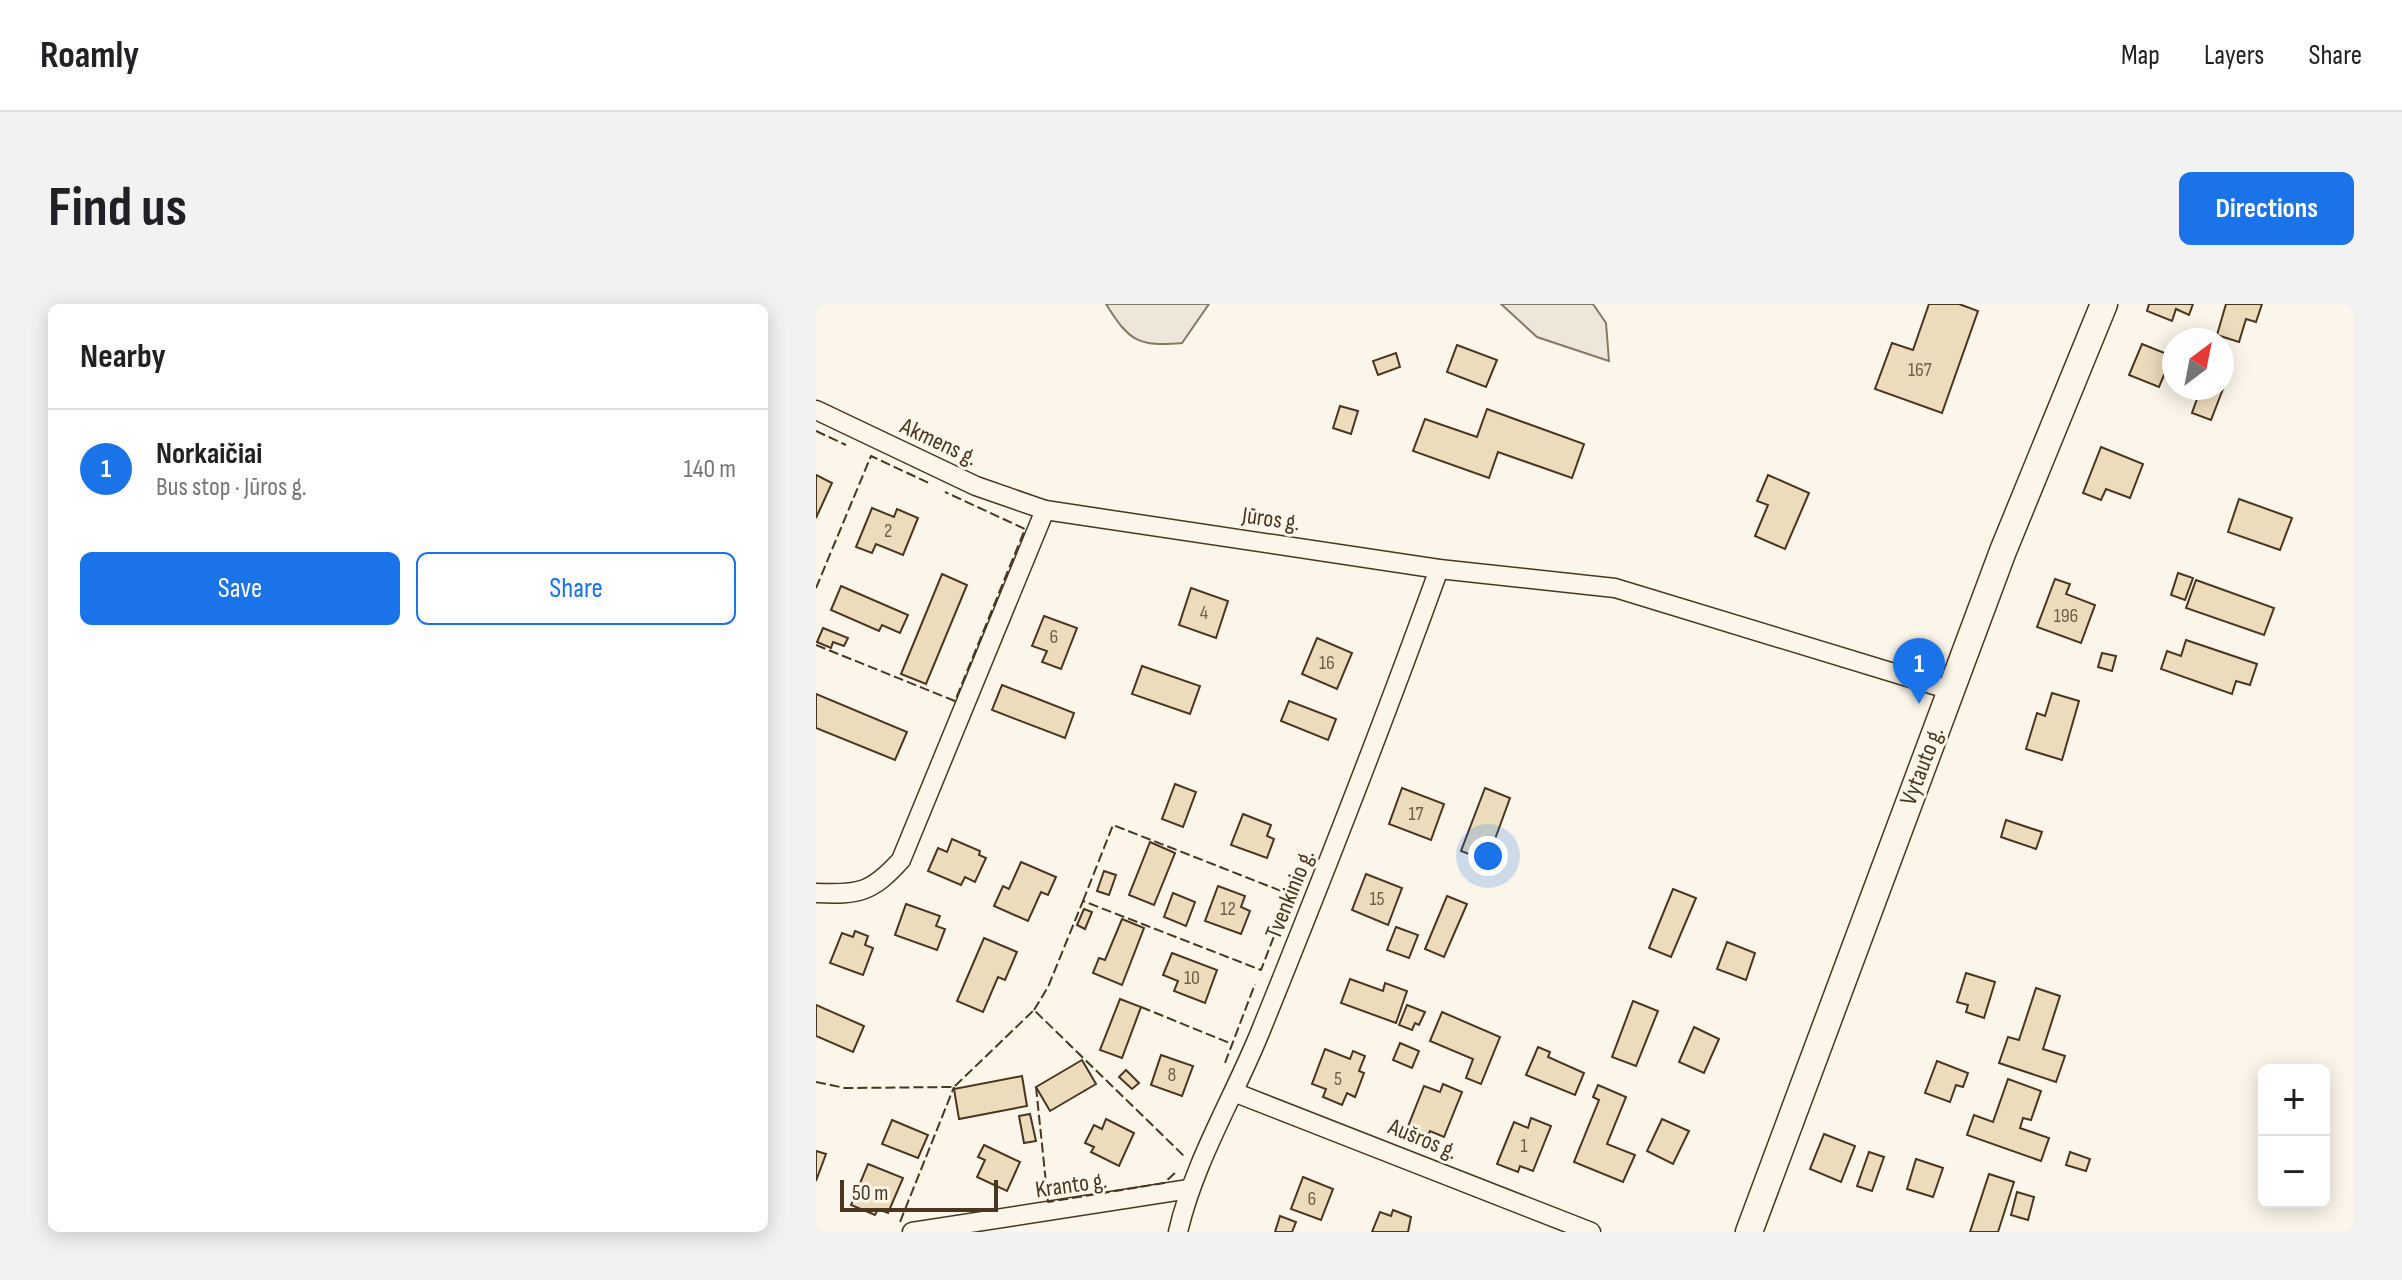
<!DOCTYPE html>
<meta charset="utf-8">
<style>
:root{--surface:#fff;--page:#f2f2f2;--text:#202124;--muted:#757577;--line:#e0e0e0;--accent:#1a73e8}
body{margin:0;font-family:"Sofia Sans Condensed",sans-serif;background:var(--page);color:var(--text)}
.controls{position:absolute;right:24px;bottom:24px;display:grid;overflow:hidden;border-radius:12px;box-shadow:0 4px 20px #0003}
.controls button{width:72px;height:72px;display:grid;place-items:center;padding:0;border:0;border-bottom:2px solid var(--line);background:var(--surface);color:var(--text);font:40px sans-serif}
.compass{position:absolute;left:1346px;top:24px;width:72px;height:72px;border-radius:50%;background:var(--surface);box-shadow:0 4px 20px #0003;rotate:32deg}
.scale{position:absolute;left:24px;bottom:20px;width:158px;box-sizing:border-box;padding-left:8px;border:4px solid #4a3520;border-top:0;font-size:22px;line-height:28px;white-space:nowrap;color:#4a3520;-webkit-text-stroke:6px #fbf6e9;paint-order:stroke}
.you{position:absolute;left:672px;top:552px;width:28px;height:28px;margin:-20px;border:6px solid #fff;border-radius:50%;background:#1a73e8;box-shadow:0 0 0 12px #1a73e833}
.badge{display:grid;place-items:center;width:52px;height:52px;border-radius:50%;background:var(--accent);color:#fff;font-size:26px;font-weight:700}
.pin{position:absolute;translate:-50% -66px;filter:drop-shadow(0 2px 4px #0008)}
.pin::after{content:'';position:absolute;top:42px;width:28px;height:24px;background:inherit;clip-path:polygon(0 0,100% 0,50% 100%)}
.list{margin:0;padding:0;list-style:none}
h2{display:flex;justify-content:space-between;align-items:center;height:104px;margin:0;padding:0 32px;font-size:34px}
h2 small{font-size:26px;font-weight:400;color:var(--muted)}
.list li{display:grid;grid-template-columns:52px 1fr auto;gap:24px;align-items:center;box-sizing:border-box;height:120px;padding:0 32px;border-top:2px solid var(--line)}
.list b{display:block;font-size:30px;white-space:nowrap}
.list p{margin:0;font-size:26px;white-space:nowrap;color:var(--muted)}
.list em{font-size:26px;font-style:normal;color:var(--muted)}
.actions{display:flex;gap:16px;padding:24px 32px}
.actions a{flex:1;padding:18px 0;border:2px solid var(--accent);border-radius:12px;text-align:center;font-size:28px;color:var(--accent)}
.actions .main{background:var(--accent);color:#fff}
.map{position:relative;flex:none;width:1538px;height:928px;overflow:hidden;border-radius:12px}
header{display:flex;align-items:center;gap:48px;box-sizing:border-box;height:112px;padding:0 40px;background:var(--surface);border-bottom:2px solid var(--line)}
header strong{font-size:38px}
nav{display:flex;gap:44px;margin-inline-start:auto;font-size:28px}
.intro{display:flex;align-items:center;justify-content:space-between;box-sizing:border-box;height:192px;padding:0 48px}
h1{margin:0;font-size:56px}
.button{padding:20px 36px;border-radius:12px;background:var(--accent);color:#fff;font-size:28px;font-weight:700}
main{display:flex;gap:48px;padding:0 48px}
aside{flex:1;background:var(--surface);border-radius:12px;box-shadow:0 4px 20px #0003}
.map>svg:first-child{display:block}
.green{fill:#ede6d9;stroke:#887966;stroke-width:2}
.building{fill:#ecdcbc;stroke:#4a3520;stroke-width:2}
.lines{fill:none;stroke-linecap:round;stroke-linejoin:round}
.street-casing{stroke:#4a3520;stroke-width:21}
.secondary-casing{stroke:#4a3520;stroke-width:29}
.street{stroke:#fbf6e9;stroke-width:18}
.secondary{stroke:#fbf6e9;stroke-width:26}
.fence{stroke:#4a3520;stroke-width:2;stroke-dasharray:10 4;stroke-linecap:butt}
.labels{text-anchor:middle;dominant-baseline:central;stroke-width:6;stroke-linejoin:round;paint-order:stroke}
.number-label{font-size:20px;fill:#725f47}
.street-label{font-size:24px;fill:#4a3520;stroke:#fbf6e9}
</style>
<header>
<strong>Roamly</strong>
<nav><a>Map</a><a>Layers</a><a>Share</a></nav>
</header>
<div class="intro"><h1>Find us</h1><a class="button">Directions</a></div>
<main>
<aside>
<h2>Nearby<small></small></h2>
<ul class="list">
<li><span class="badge">1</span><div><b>Norkaičiai</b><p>Bus stop · Jūros g.</p></div><em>140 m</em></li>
</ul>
<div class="actions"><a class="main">Save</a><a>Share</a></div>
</aside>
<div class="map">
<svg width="1538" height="928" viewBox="0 0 1538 928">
<rect width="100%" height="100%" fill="#fbf6e9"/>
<g class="green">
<path d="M290,0H393L366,39C322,43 313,37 290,0Z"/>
<polygon points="685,0 777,0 790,19 793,57 721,33"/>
</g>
<g class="building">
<polygon points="1113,0 1143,0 1162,7 1126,109 1059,85 1076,39 1097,46"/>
<polygon points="1333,0 1377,0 1373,11 1360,5 1356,17 1331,7"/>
<polygon points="1410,0 1446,0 1440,18 1430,15 1423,38 1401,31"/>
<polygon points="1326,40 1356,52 1343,83 1313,71"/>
<polygon points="641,41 681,56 670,83 631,68"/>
<polygon points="580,49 584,63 562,71 557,57"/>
<polygon points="1406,70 1412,72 1395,116 1376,109 1385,84 1406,84"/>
<polygon points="524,102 542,107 535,130 517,124"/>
<polygon points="671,105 768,140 756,174 682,148 673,174 597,147 609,115 661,133"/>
<polygon points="1285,143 1327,160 1314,194 1290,185 1285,196 1267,189"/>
<polygon points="0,171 16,179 0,214"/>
<polygon points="952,171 993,189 969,245 939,232 952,201 941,197"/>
<polygon points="1423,195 1476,214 1464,246 1412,228"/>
<polygon points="56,204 78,213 81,205 102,214 87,251 60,240 56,249 40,243"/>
<polygon points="1362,269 1377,274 1369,296 1355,291"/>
<polygon points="126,270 151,281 110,380 85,370"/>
<polygon points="1239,275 1254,280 1250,290 1279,301 1265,339 1221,323"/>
<polygon points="1380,276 1458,304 1448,331 1370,304"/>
<polygon points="25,282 92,311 84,329 66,321 63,327 15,306"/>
<polygon points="375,284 412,297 400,334 363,321"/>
<polygon points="228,312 261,324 245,365 226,358 231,347 216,342"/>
<polygon points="7,324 32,334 28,342 17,338 15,344 1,338"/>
<polygon points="501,334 536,349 521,385 486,370"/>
<polygon points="1370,336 1441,360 1434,381 1420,377 1416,390 1345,365 1351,347 1365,352"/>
<polygon points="1286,349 1300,352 1296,367 1282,363"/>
<polygon points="326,362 384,382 374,410 316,390"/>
<polygon points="186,381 258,409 249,434 176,406"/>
<polygon points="1236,389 1263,397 1246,456 1210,445 1221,409 1229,412"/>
<polygon points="0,390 91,428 79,456 0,424"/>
<polygon points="473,397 520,415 512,436 465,417"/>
<polygon points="359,480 380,488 367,523 346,515"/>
<polygon points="586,484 628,500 615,536 573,520"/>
<polygon points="669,484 694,494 671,557 645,547"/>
<polygon points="427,510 455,521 451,532 458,535 451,554 415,541"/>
<polygon points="1190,516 1226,528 1220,545 1185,533"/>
<polygon points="136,535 164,547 163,551 170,554 159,578 149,573 145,581 112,567 122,544 131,548"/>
<polygon points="334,538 359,549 338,601 313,591"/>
<polygon points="205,558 240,573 232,591 225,588 212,617 178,602 187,582 193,585"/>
<polygon points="288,567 300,571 293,591 281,587"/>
<polygon points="550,570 586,584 572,621 536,606"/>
<polygon points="402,582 429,592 425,603 434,607 425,630 389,617"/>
<polygon points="857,585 880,594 855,653 833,644"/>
<polygon points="357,589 379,598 370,622 348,613"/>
<polygon points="631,592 651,600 628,653 609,645"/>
<polygon points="90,600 124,612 120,622 129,625 121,646 79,631"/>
<polygon points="268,605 276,608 269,625 261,621"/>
<polygon points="306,615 328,624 306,681 277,669 283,654 289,656"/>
<polygon points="580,623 602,631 593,654 571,646"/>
<polygon points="39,627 52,632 49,641 57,644 47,671 14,659 26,629 37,633"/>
<polygon points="168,634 201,648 189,676 182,673 167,708 141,697"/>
<polygon points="911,638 939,649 930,676 901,665"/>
<polygon points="356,649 401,666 389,699 358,687 362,677 347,671"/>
<polygon points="1150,669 1179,678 1168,714 1150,708 1152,701 1141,698"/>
<polygon points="534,675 567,687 569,679 591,687 580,719 525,699"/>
<polygon points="1220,684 1244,692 1227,745 1249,752 1240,778 1183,759 1192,733 1203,736"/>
<polygon points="304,695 325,703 306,754 284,746"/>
<polygon points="817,697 842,707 820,762 796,753"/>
<polygon points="0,701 48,722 37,748 0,732"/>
<polygon points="591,701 609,708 603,721 599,719 596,726 583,721"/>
<polygon points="626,708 684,733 665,780 650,774 657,755 614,737"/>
<polygon points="878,723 903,735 888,769 863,758"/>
<polygon points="584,739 603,747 596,764 577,756"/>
<polygon points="722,743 734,748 732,753 768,769 759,791 710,771"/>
<polygon points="509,745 534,755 537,747 549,752 543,767 548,769 539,793 531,789 526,801 507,793 510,785 496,780"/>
<polygon points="345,751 377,762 366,792 335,781"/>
<polygon points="266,756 280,780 234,807 220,783"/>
<polygon points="1121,757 1152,769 1147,783 1140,781 1134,798 1109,789"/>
<polygon points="310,766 323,779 316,785 303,773"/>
<polygon points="206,772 211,802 143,815 138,785"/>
<polygon points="1192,775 1225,787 1215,816 1207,814 1204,824 1233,834 1225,857 1151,831 1158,811 1177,818"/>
<polygon points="627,780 646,788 628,833 614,827 609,838 589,830 608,782 624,788"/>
<polygon points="782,781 810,793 791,840 819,851 807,878 758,858 783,796 777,793"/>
<polygon points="214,810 220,837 208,839 203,812"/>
<polygon points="715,814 735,822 717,867 704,862 702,868 681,860 698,818 712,824"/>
<polygon points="290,815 318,829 303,862 275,848 278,843 269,839 278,821 286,825"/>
<polygon points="846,815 873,827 857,860 831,847"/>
<polygon points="76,816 112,831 102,854 66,840"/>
<polygon points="1008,830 1039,842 1025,878 994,865"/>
<polygon points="168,841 204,858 191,887 161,873 169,856 162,853"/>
<polygon points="0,847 10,850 0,877"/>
<polygon points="1053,848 1068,853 1056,887 1041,882"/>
<polygon points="1254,848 1274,855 1270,867 1250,861"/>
<polygon points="1100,855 1127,864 1117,893 1091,885"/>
<polygon points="52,860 87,874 72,909 62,905 59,911 35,901"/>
<polygon points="1173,870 1198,878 1182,928 1154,928"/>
<polygon points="487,873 517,885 505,916 475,905"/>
<polygon points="1201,888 1218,893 1212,916 1195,911"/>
<polygon points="577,906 595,913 592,928 556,928 564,908 575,912"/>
<polygon points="464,912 480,918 476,928 459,928"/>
</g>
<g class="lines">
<defs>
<g id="street">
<polyline points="0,106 160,182 229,206 623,265 799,284 1134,386"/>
<path d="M0,589C44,591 56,588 85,556L229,206"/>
<polyline points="420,789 775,928"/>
<polyline points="96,928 373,885"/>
<path d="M362,928C378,858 418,793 445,726C507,573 567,420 623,265"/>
</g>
<polyline id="secondary" points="933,928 1187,247 1288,0"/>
</defs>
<use href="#street" class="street-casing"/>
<use href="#secondary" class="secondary-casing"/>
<use href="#street" class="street"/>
<use href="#secondary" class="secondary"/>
<g class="fence">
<polyline points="0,127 30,141"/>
<polyline points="0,284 55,152 115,180"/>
<polyline points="0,341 139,397 209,225 129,188"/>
<polyline points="267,597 297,521 478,592"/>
<polyline points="325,703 416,740"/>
<polyline points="218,706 232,683 267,597 445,666 468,606"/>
<polyline points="409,759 439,680"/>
<polyline points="0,778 29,784 138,783 218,706 370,854"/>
<polyline points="220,783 232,898 348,879 361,867"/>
<polyline points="84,918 138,783"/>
</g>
</g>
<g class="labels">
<g class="number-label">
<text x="1104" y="66">167</text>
<text x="72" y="227">2</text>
<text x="388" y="309">4</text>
<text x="1250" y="312">196</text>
<text x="238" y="333">6</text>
<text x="511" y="359">16</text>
<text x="600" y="510">17</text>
<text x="561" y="595">15</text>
<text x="412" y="605">12</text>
<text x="376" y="674">10</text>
<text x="356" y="771">8</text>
<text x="522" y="775">5</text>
<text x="708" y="842">1</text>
<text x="496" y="895">6</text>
</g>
<g class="street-label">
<text transform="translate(123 138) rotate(25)">Akmens g.</text>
<text transform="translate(455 215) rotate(8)">Jūros g.</text>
<text transform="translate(1106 462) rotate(-69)">Vytauto g.</text>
<text transform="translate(474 590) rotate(-68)">Tvenkinio g.</text>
<text transform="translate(607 835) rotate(22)">Aušros g.</text>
<text transform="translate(255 881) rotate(-8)">Kranto g.</text>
</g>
</g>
</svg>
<div class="controls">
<button>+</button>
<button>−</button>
</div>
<svg class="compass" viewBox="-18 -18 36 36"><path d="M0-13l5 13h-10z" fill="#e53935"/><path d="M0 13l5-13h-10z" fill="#757577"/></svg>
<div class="scale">50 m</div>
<div class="you"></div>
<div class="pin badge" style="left:1103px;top:400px">1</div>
</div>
</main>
